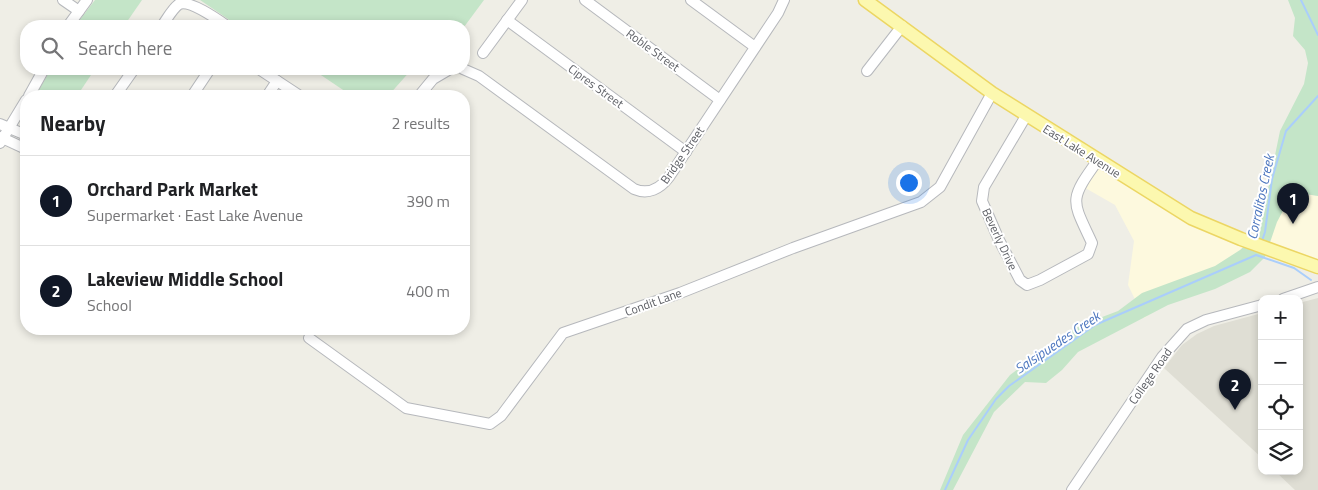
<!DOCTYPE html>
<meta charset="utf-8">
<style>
:root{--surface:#fff;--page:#f6f6f6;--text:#202124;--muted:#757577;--line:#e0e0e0;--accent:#111827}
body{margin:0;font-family:"Titillium Web",sans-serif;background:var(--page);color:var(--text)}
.controls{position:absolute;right:15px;bottom:15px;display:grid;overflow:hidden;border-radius:10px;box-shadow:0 2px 8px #0003}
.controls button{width:45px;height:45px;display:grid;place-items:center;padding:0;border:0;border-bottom:1px solid var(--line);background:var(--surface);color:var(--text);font:25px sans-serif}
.you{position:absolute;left:908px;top:182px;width:18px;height:18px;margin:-12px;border:4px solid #fff;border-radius:50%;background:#1a73e8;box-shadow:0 0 0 8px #1a73e833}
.badge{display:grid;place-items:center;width:32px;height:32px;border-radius:50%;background:var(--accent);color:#fff;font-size:16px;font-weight:700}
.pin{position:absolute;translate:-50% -41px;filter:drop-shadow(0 1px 2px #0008)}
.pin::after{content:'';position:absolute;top:26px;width:18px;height:15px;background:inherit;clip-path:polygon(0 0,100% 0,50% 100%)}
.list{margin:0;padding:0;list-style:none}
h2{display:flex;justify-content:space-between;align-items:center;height:65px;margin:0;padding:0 20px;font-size:21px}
h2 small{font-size:16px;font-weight:400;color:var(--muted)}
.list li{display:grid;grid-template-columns:32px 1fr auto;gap:15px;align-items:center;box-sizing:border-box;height:90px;padding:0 20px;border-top:1px solid var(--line)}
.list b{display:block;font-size:19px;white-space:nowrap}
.list p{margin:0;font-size:16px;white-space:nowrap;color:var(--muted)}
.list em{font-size:16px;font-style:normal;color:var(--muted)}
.icon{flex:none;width:28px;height:28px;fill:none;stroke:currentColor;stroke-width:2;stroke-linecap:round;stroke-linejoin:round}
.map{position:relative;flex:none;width:1318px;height:490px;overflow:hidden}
.search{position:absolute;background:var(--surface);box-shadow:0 2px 8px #0003;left:20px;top:20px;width:450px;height:55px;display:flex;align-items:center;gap:12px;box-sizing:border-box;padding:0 18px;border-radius:20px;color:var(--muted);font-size:19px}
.panel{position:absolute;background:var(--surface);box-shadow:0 2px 8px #0003;left:20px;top:90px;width:450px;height:245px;border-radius:20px}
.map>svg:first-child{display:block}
.commercial{fill:#fdf9de}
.education{fill:#dfded4}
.green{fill:#c4e5c8}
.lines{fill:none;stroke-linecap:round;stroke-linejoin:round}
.stream{stroke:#aacefb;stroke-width:2}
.minor-casing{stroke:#b6b8bc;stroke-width:12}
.major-casing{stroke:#ecd663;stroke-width:15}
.minor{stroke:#fff;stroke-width:10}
.major{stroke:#fcf8af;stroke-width:12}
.labels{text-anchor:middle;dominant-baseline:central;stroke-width:4;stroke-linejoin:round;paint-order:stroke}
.street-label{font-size:12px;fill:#5e6066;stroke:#fff}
.water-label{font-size:14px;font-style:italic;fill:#4c76bf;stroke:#fff}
</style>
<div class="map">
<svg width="1318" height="490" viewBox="0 0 1318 490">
<rect width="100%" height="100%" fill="#efeee6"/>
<g class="commercial">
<polygon points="1096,157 1253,246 1144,318 1128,285 1134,241 1115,205 1080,185"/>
<polygon points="1293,192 1318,196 1318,263 1257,244"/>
</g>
<g class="education">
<polygon points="1318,298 1318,490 1295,490 1275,471 1299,471 1299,303"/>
<polygon points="1262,313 1262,458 1164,368 1182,345 1197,334 1214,326"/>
</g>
<g class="green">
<polygon points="95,0 142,0 124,26 75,26"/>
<polygon points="200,0 484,0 464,27 235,26 228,19"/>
<polygon points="1288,0 1318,0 1318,196 1293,192 1277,222 1265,257 1250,272 1215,289 1168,305 1078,352 1062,370 1046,383 1025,382 994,412 953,490 940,490 963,435 1010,375 1054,342 1081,325 1118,311 1142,293 1215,266 1240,250 1259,233 1280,131 1304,84 1308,63 1305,50 1293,36 1295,18"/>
<polygon points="51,69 95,69 77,96 35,96"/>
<polygon points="312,69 412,69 388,96 352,96"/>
</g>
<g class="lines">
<g class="stream">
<polyline points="1301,0 1318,35"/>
<polyline points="1262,241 1265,232 1272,179 1286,131 1318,96"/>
<polyline points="945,490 968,440 996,399 1009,386 1095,325 1256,255 1294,268 1311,280"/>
</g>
<defs>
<g id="minor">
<polyline points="63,0 79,11"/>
<polyline points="585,0 720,100"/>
<polyline points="691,0 755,47"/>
<polyline points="507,20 686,152"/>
<polyline points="68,26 87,0"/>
<path d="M162,26C167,19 172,9 179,4C190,0 217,19 227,26"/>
<polyline points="483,53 522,0"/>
<polyline points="259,69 300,96"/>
<path d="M463,69L479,76L634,189C648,195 660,189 669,177L778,13L784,0"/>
<polyline points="867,71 902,26"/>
<polyline points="29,96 44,69"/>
<polyline points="115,96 134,69"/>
<polyline points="192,96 210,69"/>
<polyline points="267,96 277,81"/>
<polyline points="419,96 433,79 450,69"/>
<path d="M1026,116L984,187L982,201L999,240L1020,280L1027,285L1040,280L1088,254L1092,243C1072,200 1068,201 1098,160"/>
<polyline points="0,124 26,135"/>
<polyline points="0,137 26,149"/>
<polyline points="0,143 26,100"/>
<polyline points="1283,299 1318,287"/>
<polyline points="309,338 406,408 490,424 501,416 563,333 680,293 793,248 921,202 940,187 992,93"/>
<polyline points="1072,490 1162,357 1187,329 1206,320 1262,305"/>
</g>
<polyline id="major" points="865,0 992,93 1191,218 1241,239 1318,267"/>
</defs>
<use href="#minor" class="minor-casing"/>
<use href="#major" class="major-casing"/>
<use href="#minor" class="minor"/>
<use href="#major" class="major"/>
</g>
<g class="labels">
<g class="street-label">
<text transform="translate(653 50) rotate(36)">Roble Street</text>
<text transform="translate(596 86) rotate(36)">Cipres Street</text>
<text transform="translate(1082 151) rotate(32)">East Lake Avenue</text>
<text transform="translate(682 155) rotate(-55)">Bridge Street</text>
<text transform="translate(1000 239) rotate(65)">Beverly Drive</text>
<text transform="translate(653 302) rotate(-20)">Condit Lane</text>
<text transform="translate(1150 376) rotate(-55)">College Road</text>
</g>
<g class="water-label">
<text transform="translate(1260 197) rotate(-78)">Corralitos Creek</text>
<text transform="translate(1057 342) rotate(-34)">Salsipuedes Creek</text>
</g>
</g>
</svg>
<div class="controls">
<button>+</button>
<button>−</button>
<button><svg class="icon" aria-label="locate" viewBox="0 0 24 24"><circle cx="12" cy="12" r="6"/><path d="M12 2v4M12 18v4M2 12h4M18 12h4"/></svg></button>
<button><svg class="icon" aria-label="layers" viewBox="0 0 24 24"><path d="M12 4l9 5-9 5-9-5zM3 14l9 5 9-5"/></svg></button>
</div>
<div class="you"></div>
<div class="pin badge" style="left:1293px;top:224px">1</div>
<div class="pin badge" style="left:1235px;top:410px">2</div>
<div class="search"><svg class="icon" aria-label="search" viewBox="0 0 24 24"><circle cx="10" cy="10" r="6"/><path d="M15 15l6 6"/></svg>Search here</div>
<section class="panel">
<h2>Nearby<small>2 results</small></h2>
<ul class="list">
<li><span class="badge">1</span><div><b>Orchard Park Market</b><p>Supermarket · East Lake Avenue</p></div><em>390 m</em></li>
<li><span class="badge">2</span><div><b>Lakeview Middle School</b><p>School</p></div><em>400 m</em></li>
</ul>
</section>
</div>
